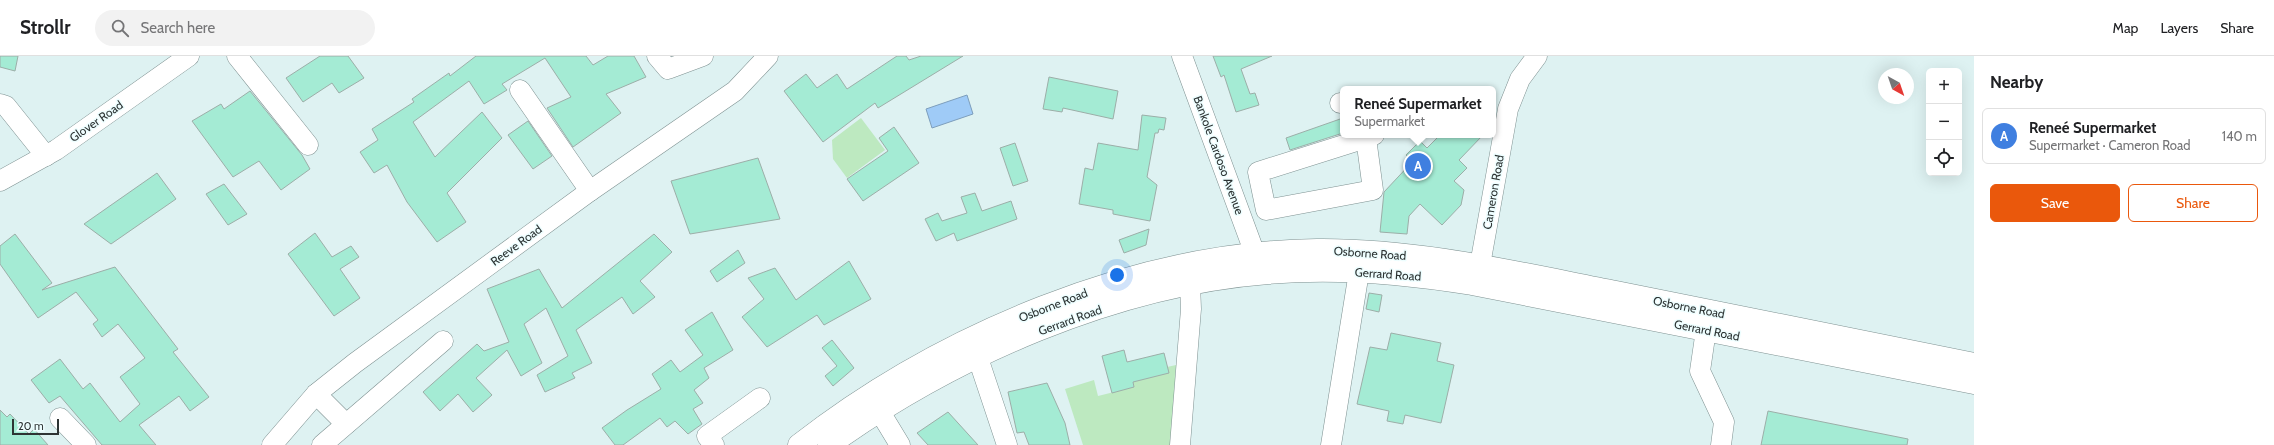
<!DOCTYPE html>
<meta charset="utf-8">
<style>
:root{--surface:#fff;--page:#f2f2f2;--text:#202124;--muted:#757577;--line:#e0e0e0;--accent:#ea580c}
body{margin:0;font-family:Cabin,sans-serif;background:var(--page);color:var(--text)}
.controls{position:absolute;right:12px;top:12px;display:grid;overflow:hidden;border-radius:6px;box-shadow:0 4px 16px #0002}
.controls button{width:36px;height:36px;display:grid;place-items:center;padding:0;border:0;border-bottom:1px solid var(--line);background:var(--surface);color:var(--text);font:20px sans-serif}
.compass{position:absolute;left:1878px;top:12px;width:36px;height:36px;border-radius:50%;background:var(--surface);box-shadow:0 4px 16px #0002;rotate:140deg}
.scale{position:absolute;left:12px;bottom:10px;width:47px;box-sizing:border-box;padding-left:4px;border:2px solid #2d3434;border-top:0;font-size:11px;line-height:14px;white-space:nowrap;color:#2d3434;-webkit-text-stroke:3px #eefeff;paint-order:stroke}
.you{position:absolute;left:1117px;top:219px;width:14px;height:14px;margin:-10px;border:3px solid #fff;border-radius:50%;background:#1a73e8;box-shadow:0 0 0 6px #1a73e833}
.badge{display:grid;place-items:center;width:26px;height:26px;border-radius:50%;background:var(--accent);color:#fff;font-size:13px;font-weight:700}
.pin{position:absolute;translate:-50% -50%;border:2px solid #fff;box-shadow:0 1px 4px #0006}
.popup{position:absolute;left:1340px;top:30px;width:156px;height:52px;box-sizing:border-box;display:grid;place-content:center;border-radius:6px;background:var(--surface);filter:drop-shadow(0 1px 3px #0005);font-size:13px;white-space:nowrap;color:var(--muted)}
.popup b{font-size:15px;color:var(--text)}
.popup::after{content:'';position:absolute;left:50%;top:100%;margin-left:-8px;border:8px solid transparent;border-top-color:var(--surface)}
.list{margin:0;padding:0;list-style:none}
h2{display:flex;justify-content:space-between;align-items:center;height:52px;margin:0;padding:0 16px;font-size:17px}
h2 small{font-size:13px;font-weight:400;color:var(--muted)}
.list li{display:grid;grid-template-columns:26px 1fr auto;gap:12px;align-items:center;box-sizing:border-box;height:56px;margin:0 8px 8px;padding:0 8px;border:1px solid var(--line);border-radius:6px}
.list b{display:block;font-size:15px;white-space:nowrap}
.list p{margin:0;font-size:13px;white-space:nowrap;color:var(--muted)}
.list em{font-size:13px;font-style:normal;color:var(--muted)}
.actions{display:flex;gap:8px;padding:12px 16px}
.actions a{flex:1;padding:9px 0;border:1px solid var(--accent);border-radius:6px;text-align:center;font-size:14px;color:var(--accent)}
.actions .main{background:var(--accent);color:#fff}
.icon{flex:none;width:22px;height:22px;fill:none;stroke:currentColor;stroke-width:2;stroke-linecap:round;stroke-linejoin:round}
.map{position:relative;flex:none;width:1974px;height:389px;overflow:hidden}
header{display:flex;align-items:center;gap:24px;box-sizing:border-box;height:56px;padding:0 20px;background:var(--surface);border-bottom:1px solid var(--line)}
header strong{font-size:19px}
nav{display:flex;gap:22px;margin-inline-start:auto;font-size:14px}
.search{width:280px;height:36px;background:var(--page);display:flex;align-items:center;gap:10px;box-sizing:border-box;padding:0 14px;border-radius:22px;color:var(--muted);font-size:15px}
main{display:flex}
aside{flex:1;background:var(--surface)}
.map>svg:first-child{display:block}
.green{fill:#bde9c0}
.water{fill:#9fcbf7;stroke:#7d9ebc}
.building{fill:#a4ebd4;stroke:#9caea8}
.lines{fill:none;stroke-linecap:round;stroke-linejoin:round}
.minor-casing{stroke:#7e9191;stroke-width:21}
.major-casing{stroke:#7e9191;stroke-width:23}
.minor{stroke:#fff;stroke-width:20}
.major{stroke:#fff;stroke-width:22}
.labels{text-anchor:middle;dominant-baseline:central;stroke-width:3;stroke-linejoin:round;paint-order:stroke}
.street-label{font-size:12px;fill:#2d3434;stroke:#eefeff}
</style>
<header>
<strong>Strollr</strong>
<div class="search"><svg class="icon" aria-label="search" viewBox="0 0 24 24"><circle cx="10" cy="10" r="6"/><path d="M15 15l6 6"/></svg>Search here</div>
<nav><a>Map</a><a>Layers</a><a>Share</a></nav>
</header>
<main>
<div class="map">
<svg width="1974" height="389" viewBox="0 0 1974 389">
<rect width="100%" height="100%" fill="#def2f2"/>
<g class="green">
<polygon points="861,62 885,94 847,122 833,103 832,84"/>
<polygon points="1176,309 1171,389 1083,389 1065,333 1094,324 1098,340 1134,331 1133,326 1168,317 1167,311"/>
</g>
<polygon class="water" points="967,39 973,58 932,72 926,53"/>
<g class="building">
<polygon points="0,0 18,0 15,15 0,11"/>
<polygon points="320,0 348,0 364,22 339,37 332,27 303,46 286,22"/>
<polygon points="476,0 586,0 593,9 608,0 634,0 646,21 606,38 621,57 573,91 547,52 571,41 545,2 502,28 507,34 484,48 469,25 413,66 435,101 482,56 502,82 447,137 466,166 437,186 407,146 387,109 374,117 360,96 378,84 372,73 414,46 412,43 449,17 450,20"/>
<polygon points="897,0 906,0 909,4 921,0 963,0 878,52 875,47 823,86 784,35 806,18 817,32 837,18 847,33"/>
<polygon points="1213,0 1272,0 1241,13 1250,38 1255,37 1259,49 1236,56 1224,19 1221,21"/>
<polygon points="1049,21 1118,35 1113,63 1063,52 1062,56 1043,53"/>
<polygon points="250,35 302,99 310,113 281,134 259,105 233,121 192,65 221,48 224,53"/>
<polygon points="1142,59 1166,62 1164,74 1159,73 1158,77 1155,77 1147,121 1157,129 1150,165 1113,158 1113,154 1079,148 1085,112 1093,114 1098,87 1138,94"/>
<polygon points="1343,62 1343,77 1290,94 1286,82"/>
<polygon points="528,65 552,100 533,113 508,79"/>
<polygon points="894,71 919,107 863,145 847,123 888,95 879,82"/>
<polygon points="1440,79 1483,79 1459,104 1467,112 1454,125 1464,134 1461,149 1442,169 1420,148 1409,160 1407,178 1380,176 1384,136 1413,105 1406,99 1420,85 1427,92"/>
<polygon points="1015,87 1028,125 1013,130 1000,92"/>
<polygon points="758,102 780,163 690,178 671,125"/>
<polygon points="157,117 176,143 111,188 84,168"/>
<polygon points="224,128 247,158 228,169 206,138"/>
<polygon points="975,137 982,155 1011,145 1017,163 957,185 954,177 936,185 925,163 938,157 942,165 967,157 961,141"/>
<polygon points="1149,173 1146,189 1124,197 1119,184"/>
<polygon points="315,177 332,201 351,190 359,201 340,213 360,242 334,260 288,198"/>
<polygon points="15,178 52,227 42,234 115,211 178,293 173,296 209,341 190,355 179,340 139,369 156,389 102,389 60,340 49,347 31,324 60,303 83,333 90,327 120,366 140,348 120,321 145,302 118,268 102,281 93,268 98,264 76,236 38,262 0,208 0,190"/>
<polygon points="654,178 672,196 640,225 655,241 633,258 622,241 576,274 592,307 572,317 575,322 545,336 537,319 568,300 546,252 524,268 542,307 521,320 507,294 476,322 492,339 473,356 458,338 440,355 423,336 477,288 484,295 509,286 487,233 539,213 562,252"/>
<polygon points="738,194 745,207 717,226 710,215"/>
<polygon points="849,205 871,243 824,269 817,259 767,291 742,261 764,243 748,222 775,212 796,244"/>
<polygon points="1369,237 1382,239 1379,256 1366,253"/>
<polygon points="712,256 733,294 704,312 709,322 694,334 703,347 693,353 702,368 688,378 675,365 667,371 660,362 623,389 615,389 602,372 627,354 661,333 652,318 671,304 680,316 703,299 685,274"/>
<polygon points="1391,277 1441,287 1437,305 1454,309 1441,367 1405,359 1403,368 1387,365 1389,355 1357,348 1370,291 1387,294"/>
<polygon points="832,284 854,312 833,330 825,320 837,310 822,292"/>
<polygon points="1124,294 1127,306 1164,297 1169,317 1133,326 1134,331 1112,337 1102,300"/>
<polygon points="1047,327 1065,367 1070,389 1029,389 1024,376 1017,377 1008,336"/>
<polygon points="0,354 7,361 10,358 29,378 34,373 48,389 0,389"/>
<polygon points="1768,355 1908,383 1907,389 1761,389"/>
<polygon points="948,356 978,389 928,389 917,377"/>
</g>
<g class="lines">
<defs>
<g id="minor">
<polyline points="237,0 308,89"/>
<polyline points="657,0 668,13 703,0"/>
<polyline points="1182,0 1255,198"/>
<polyline points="520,34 590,135"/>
<polyline points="1340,47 1343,47"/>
<polyline points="0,48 6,50 46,100"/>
<polyline points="1366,82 1373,134 1266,154 1258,116 1366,82 1374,79"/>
<polyline points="0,125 56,94 189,0"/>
<polyline points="1480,209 1508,53 1520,23 1537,0"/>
<polyline points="1706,274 1700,315 1724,366 1721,389"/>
<polyline points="978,302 1007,389"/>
<polyline points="316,338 346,368"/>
<polyline points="880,356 900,389"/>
<polyline points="60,362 86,389"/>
<polyline points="272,389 316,338 355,307 590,135 735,35 768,0"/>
<polyline points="322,389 443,285"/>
<polyline points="714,389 707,380 760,342"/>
<polyline points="1180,389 1191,253 1190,228"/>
<polyline points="1331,389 1359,216"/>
</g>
<g id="major">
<path d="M799,389C940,279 1136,196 1317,194C1418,193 1518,217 1616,236C1736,260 1855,284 1974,308"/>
<path d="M829,389C954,300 1114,229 1268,217C1337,211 1405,217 1472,228L1974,327"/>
</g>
</defs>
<use href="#minor" class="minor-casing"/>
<use href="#major" class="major-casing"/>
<use href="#minor" class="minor"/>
<use href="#major" class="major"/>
</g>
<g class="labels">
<g class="street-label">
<text transform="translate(96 65) rotate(-35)">Glover Road</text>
<text transform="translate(1219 99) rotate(70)">Bankole Cardoso Avenue</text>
<text transform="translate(1493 136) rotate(-80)">Cameron Road</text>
<text transform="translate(516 189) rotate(-36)">Reeve Road</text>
<text transform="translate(1370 197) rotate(4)">Osborne Road</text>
<text transform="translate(1388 218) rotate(4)">Gerrard Road</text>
<text transform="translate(1053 249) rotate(-21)">Osborne Road</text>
<text transform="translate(1689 251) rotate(11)">Osborne Road</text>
<text transform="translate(1070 264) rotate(-20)">Gerrard Road</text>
<text transform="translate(1707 274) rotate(11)">Gerrard Road</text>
</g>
</g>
</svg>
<div class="controls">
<button>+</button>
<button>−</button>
<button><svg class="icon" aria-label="locate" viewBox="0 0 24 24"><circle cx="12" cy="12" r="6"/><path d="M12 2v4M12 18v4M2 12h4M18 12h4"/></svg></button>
</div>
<svg class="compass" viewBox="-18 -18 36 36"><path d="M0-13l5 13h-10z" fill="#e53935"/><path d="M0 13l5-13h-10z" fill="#757577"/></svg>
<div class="scale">20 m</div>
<div class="you"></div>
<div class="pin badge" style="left:1418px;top:110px;background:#3f7fe0">A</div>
<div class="popup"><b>Reneé Supermarket</b>Supermarket</div>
</div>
<aside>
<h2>Nearby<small></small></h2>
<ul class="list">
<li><span class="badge" style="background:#3f7fe0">A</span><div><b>Reneé Supermarket</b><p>Supermarket · Cameron Road</p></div><em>140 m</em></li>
</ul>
<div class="actions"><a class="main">Save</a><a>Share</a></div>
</aside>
</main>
